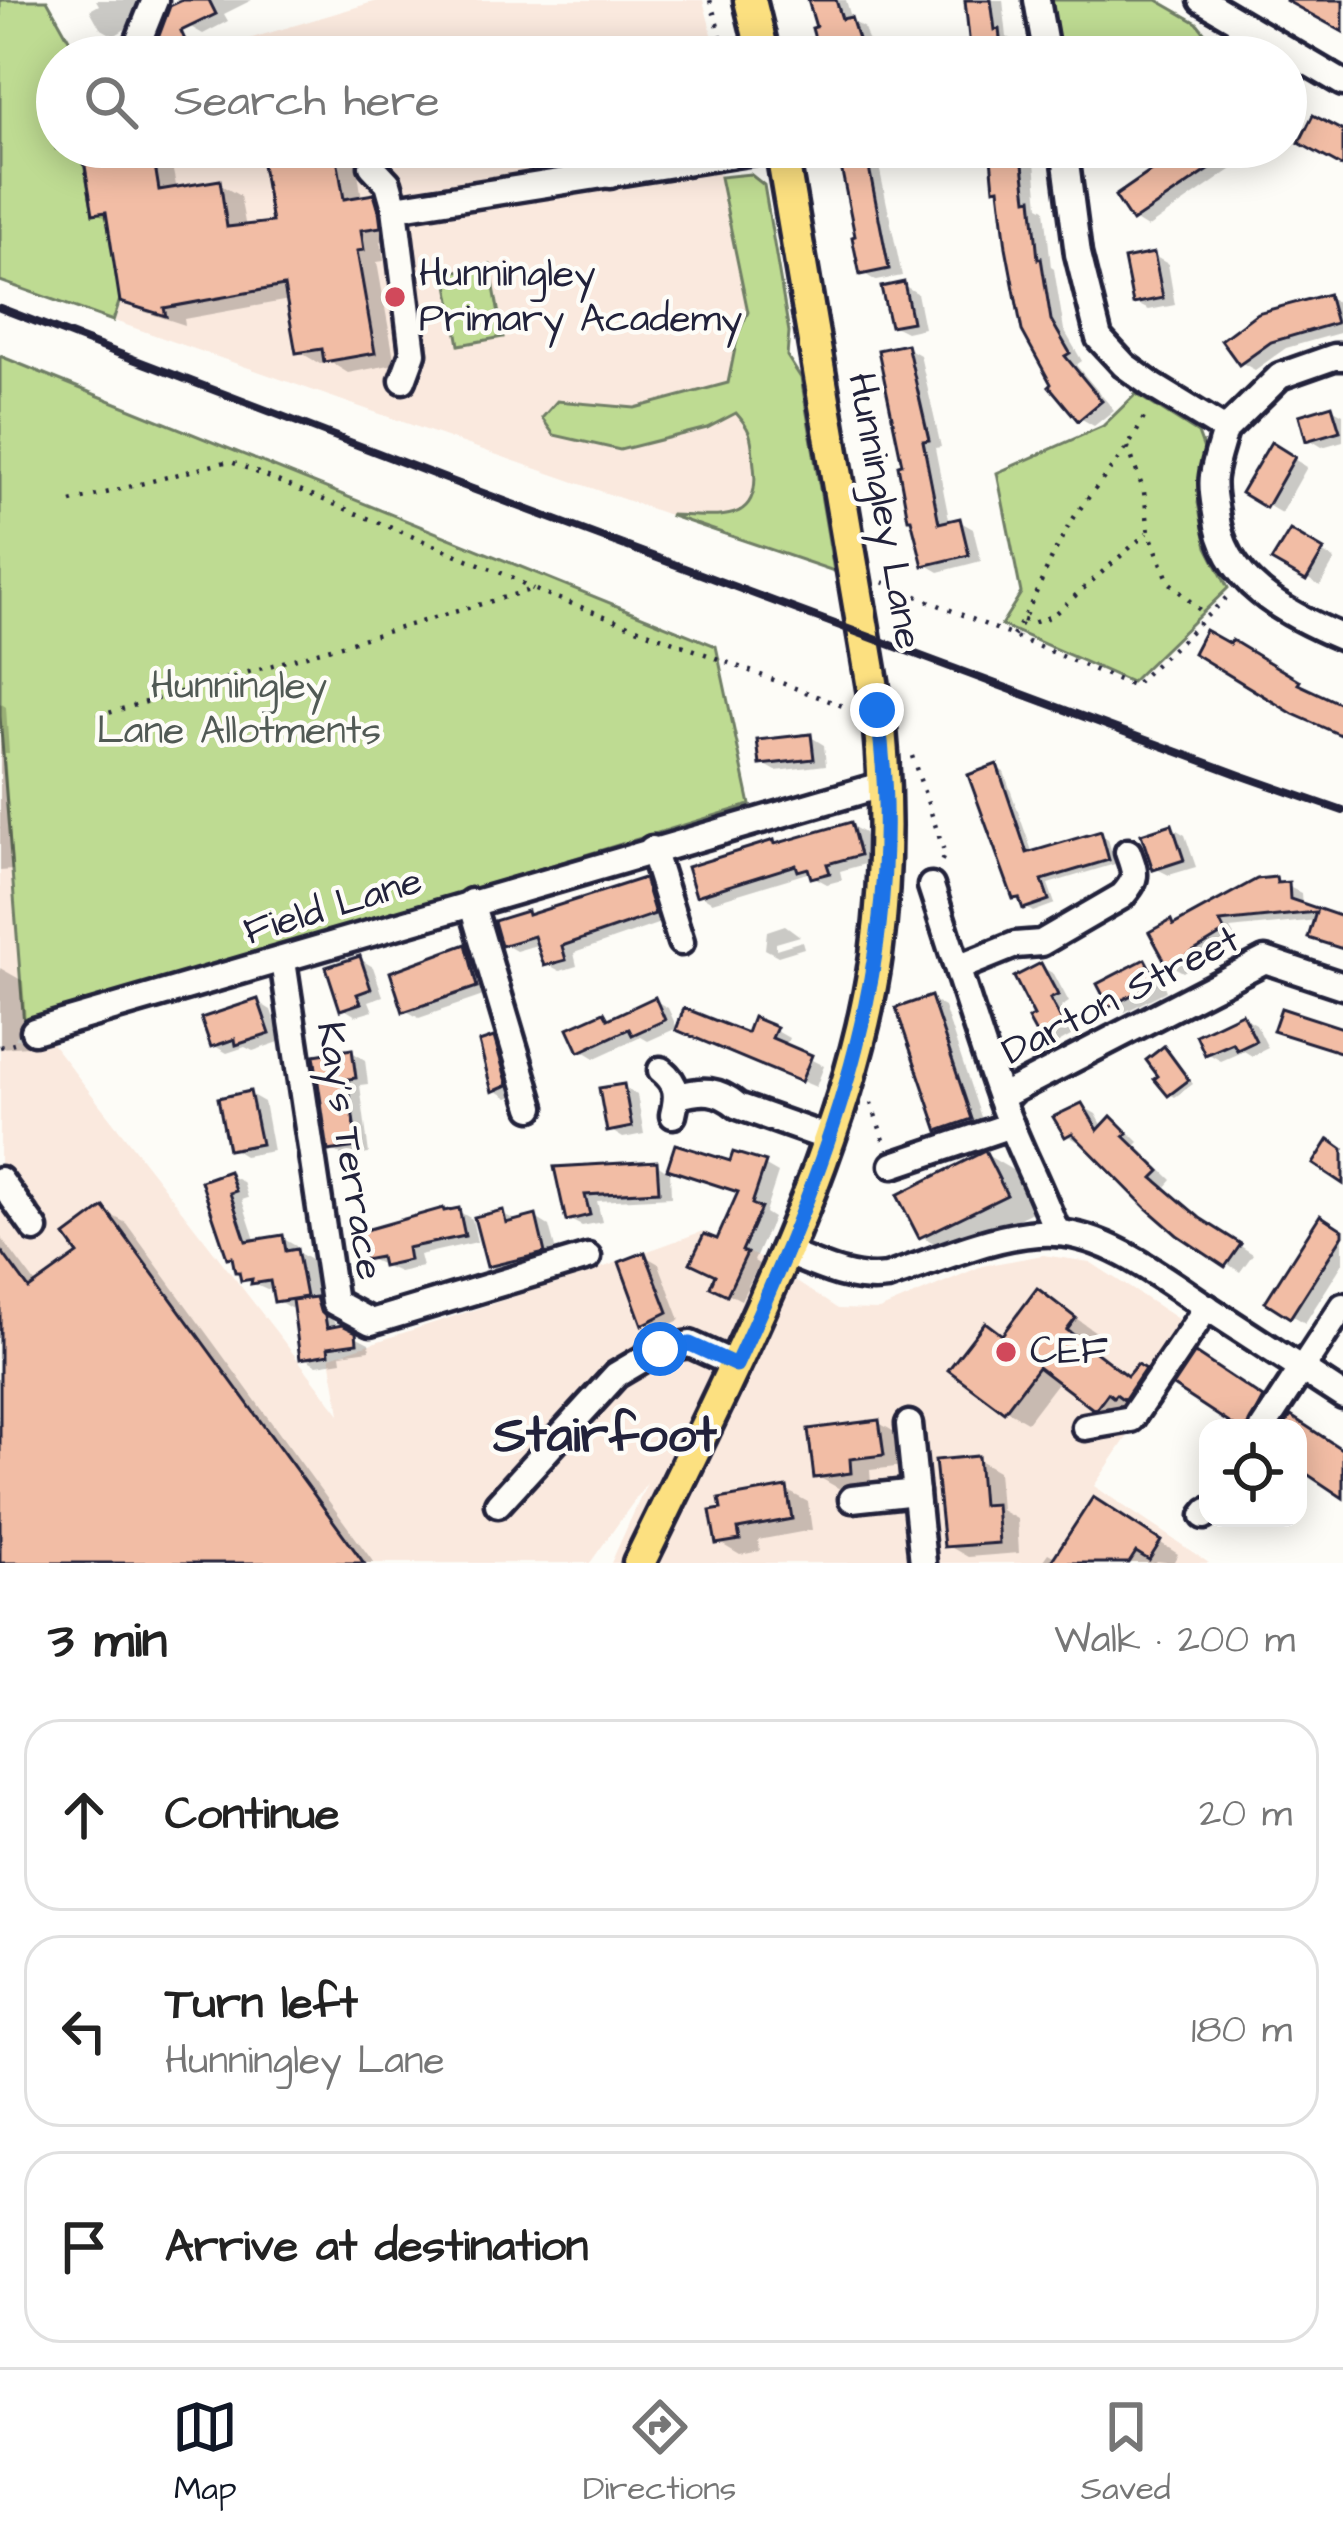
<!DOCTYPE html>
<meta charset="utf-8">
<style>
:root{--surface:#fff;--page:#f2f2f2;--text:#222;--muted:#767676;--line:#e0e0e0;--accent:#111827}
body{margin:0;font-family:"Architects Daughter",sans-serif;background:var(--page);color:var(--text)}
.controls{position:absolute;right:36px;bottom:36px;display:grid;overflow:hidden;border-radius:24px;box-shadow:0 6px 30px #0003}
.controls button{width:108px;height:108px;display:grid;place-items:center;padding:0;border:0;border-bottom:3px solid var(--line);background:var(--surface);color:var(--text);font:60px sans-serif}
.stop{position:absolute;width:36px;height:36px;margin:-27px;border:9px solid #1a73e8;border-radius:50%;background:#fff}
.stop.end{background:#1a73e8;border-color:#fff;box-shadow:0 3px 12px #0008}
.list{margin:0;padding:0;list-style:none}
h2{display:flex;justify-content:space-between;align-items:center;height:156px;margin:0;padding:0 48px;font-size:51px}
h2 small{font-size:39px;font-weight:400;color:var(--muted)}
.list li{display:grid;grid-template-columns:78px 1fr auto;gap:36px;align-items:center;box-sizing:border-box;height:192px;margin:0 24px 24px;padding:0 24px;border:3px solid var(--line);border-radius:36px}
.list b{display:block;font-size:45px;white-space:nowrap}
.list p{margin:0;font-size:39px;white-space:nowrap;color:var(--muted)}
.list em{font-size:39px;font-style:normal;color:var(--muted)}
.icon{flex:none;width:66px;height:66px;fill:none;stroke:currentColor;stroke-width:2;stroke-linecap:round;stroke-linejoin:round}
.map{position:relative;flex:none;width:1343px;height:1563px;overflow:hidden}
.search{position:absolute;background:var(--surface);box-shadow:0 6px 30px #0003;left:36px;right:36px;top:36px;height:132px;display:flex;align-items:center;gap:30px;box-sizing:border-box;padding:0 42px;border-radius:66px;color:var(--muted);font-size:45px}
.sheet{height:804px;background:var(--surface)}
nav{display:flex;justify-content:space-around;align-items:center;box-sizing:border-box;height:168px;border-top:3px solid var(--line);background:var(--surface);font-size:33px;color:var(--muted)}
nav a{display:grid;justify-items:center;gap:6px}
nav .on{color:var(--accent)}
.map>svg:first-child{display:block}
.built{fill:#fae9de}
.green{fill:#bedb92;stroke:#707e66;stroke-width:3}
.shadow{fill:#0003}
.building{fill:#f2bda5;stroke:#22223b;stroke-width:3}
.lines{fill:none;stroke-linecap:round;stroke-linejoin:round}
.minor-casing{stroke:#22223b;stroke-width:33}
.major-casing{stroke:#22223b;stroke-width:39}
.path{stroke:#22223b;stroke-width:4.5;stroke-dasharray:3 9;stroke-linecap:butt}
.minor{stroke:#fdfcf7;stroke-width:24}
.major{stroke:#fce080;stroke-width:30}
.rail{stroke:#22223b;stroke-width:8}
.route{stroke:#1a73e8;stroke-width:15}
.poi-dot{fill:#d1495b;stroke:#fdfcf7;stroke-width:4.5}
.labels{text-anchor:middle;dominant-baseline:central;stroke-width:9;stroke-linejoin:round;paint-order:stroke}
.poi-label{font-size:39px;fill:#22223b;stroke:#fdfcf7;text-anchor:start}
.street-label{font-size:39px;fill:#22223b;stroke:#fdfcf7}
.park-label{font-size:39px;fill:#515a55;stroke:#fdfcf7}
.district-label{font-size:51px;font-weight:bold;fill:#22223b;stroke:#fdfcf7}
</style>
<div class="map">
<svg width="1343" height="1563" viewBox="0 0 1343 1563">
<rect width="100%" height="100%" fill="#fdfcf7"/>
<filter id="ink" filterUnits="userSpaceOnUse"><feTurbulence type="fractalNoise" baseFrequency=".00833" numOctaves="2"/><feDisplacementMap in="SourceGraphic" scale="24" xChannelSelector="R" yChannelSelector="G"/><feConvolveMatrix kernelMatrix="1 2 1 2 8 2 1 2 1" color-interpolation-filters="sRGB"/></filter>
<g filter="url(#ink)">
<g class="built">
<polygon points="380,0 703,0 718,57 188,57"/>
<polygon points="57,95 57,147 714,147 748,312 738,335 757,489 749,506 733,515 669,515 0,281 0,112"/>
<polygon points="0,716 24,1024 15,1039 51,1042 340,1414 330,1357 607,1266 703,1231 760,1258 838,1309 879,1310 982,1266 1043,1255 1090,1262 1198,1332 1094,1486 1209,1563 611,1563 647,1483 590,1563 0,1563"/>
</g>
<g class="green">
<polygon points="0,0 47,0 79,57 57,57 57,95 49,98 56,149 81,147 93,213 106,212 118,285 125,284 113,321 0,281"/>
<polygon points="1050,0 1157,0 1197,23 1212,42 1205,57 1060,57"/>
<path d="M750,174L764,185L789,332L787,356L801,378L834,571L669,515C714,515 762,529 754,466C751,440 754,433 736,413L707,428L620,450L554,435L542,418L557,401L635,408L728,383L738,334L748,312L720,177Z"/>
<polygon points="490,265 503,337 459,345 446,273"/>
<polygon points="0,356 716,646 750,805 24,1025 0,716"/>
<polygon points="1136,394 1198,433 1206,455 1198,503 1207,547 1228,588 1131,682 1001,625 1021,593 997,473 1103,426"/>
</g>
<g class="shadow">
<polygon points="96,0 139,0 148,15 114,36 100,28 90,10 99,5"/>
<polygon points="176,0 252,0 224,14 228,21 203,34 189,26"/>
<polygon points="811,0 846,0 852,21 864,28 870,46 866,47 868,57 826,57 825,50 821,48 820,29"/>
<polygon points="963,0 1003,0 1007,37 1012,40 1014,57 974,57 970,15 964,12"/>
<polygon points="306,44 327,57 252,57 251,53"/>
<polygon points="102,147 168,147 177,190 219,184 240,196 246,228 275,225 262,147 354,147 362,199 373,197 395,209 401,238 381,241 384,261 377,262 395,364 348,373 330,362 320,364 298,351 289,300 184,319 185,325 145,312 123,300 110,221 96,212"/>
<polygon points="839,147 875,147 902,276 876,281 863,273"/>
<polygon points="993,147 1027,147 1034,151 1039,206 1045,209 1051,267 1054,269 1064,330 1082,361 1076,365 1114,410 1094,426 1080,418"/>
<polygon points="1191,147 1264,147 1147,228 1134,220"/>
<polygon points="1154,256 1168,264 1175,305 1149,310 1135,303"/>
<polygon points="903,285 917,293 924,328 906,332 892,325"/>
<polygon points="1327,297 1341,305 1343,332 1286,348 1255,370 1242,363"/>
<polygon points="906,347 920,355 941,447 935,448 950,524 959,521 973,529 981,561 939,572 925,564"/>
<polygon points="1332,408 1343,414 1343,441 1322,447 1309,439"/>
<polygon points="1272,446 1307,467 1281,513 1245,492"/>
<polygon points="1291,534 1335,560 1320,586 1276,560"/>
<polygon points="0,703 6,707 9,753 5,753 13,870 0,871"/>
<polygon points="811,737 824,745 826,765 776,771 762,763"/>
<polygon points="997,768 1004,772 1033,854 1101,834 1108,839 1115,864 1048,884 1055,904 1033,912 1025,907 1023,902 1016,897"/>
<polygon points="850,825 864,833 872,862 840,871 842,880 827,884 807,873 712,902 699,894 773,843 779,846"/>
<polygon points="1172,827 1185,835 1196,867 1169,875 1155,868"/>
<polygon points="1275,880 1301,893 1302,906 1343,919 1343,950 1312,937 1317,920 1230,929 1236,939 1183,972 1170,965 1171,923 1176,927"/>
<polygon points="643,881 656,888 666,921 574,953 577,966 560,971 547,964 540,944 516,951 504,944 531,917"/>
<polygon points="785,925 800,936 776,943 776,949 802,941 804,948 778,956 765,949 767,931"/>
<polygon points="466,948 480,956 489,994 419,1018 405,1010"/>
<polygon points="360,959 373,967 383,996 369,1001 373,1011 356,1016 343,1008"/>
<polygon points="1145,962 1158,970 1166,991 1125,1012 1111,1005"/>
<polygon points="1040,966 1054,974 1069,1002 1061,1007 1076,1033 1055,1045 1042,1037 1039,1017"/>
<polygon points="0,968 23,981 28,1046 0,1048"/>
<polygon points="930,999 944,1007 984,1126 954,1137 941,1129"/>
<polygon points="654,1000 668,1008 677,1028 648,1041 641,1037 595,1058 582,1050 604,1015 612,1020"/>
<polygon points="258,1002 271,1010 282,1041 253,1051 245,1047 227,1053 213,1045"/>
<polygon points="1242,1016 1256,1024 1268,1048 1252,1056 1244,1051 1221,1061 1207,1053"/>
<polygon points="775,1030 789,1038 785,1047 824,1066 816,1087 693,1036 749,1036"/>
<polygon points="494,1041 507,1049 520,1093 508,1098 495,1090"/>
<polygon points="1164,1050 1170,1053 1193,1084 1175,1097 1170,1094"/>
<polygon points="352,1052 365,1060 368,1084 360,1085 369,1154 344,1157 331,1149"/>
<polygon points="623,1087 637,1095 644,1134 623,1138 610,1130"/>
<polygon points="250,1094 264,1102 273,1151 244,1156 231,1148"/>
<polygon points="1082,1106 1096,1114 1104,1128 1112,1120 1125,1128 1139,1142 1136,1145 1172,1180 1165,1188 1214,1229 1253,1254 1240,1272 1179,1232 1084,1141 1080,1143 1067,1135"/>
<polygon points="985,1154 1014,1171 1034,1211 950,1253 922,1236"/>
<polygon points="657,1164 669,1172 670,1169 671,1197 597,1201 602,1222 582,1226 568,1219 557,1170"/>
<polygon points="732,1165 764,1165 778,1173 765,1213 773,1218 754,1261 759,1264 741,1300 714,1286 719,1275 718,1243 740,1193 684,1176 670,1168"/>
<polygon points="229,1175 243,1182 248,1198 242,1200 256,1243 282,1238 296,1246 297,1252 311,1260 318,1301 330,1308 333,1321 338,1327 369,1343 370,1350 341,1354 342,1361 317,1365 303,1357 296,1307 290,1308 277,1300 274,1289 267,1290 243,1279 234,1259 229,1256"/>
<polygon points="104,1211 126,1223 374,1563 0,1563 0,1236 38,1287 82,1255"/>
<polygon points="458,1211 472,1219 477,1242 419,1255 422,1267 399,1272 367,1258"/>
<polygon points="502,1213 516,1221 536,1218 549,1226 558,1259 503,1273 489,1265"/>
<polygon points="1343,1232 1343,1263 1305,1323 1269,1301"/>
<polygon points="645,1256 659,1264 680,1320 657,1330 644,1323"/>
<polygon points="1038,1292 1096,1332 1086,1344 1130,1378 1138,1367 1159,1380 1117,1419 1059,1380 1027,1422 1006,1410 1004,1337"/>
<polygon points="1210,1365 1275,1408 1262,1428 1243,1428"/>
<polygon points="879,1423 900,1435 904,1466 870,1470 871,1484 838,1488 817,1476"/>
<polygon points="977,1459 998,1471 1001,1510 1017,1519 1019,1553 968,1557 947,1545"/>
<polygon points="786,1490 808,1502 812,1530 758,1540 760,1551 740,1555 718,1542"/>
<polygon points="1113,1512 1178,1554 1173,1563 1157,1561 1155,1563 1041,1563 1048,1553 1057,1558"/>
</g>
<g class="building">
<polygon points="183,0 209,0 216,14 181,31 189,49 173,57 164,57 157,41 170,6"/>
<polygon points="808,0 836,0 842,19 851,17 858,39 818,50 812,28 816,27"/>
<polygon points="965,0 991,0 995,30 999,29 1002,57 971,57"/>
<polygon points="1285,0 1343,0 1343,32 1325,22"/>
<polygon points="1313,115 1343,131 1343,167 1299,143"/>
<polygon points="99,147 152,147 159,190 220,180 227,227 272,222 259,147 335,147 344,199 374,194 379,211 381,227 361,230 364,250 357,251 375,353 324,362 322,349 296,353 284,286 164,308 166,316 120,302 106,212 93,214 83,154 99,151"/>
<polygon points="837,147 865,147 889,269 860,275 852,237 855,236"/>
<polygon points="990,147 1021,147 1027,199 1032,198 1038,259 1041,258 1051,320 1070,353 1065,356 1102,401 1078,421 1049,386 1051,384 1022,331 1006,247 999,188 994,189"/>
<polygon points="1186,147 1213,147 1222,161 1132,222 1115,196"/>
<polygon points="1154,253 1163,298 1133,304 1124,259"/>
<polygon points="904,282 912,322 890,326 881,287"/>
<polygon points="1328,294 1336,323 1271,342 1239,365 1221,340 1257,313"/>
<polygon points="907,344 929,440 923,441 939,523 960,518 969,555 923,566 911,519 908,519 898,465 902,464 878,350"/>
<polygon points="1332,405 1340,431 1306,441 1299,415"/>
<polygon points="1271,442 1295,457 1266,508 1241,493"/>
<polygon points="1290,530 1324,550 1306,581 1271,561"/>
<polygon points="1205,630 1230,644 1232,640 1300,681 1298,684 1343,705 1343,736 1293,714 1193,653"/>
<polygon points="811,734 814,759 760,765 757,740"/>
<polygon points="997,764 1027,853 1101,831 1109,860 1042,880 1049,900 1023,909 1019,898 1013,899 968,775"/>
<polygon points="851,822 860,855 827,864 830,873 811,878 808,868 798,871 796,865 696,896 687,867 774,840 775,844"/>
<polygon points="1172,824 1184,860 1153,870 1141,834"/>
<polygon points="1276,877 1277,883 1289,882 1290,899 1343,917 1343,949 1308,938 1316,912 1220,922 1225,932 1168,967 1149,932 1171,920 1173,925 1257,879"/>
<polygon points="644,878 655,914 562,946 566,960 544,966 534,936 501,946 494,921 527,911 528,915"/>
<polygon points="466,944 477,987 403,1012 390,972"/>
<polygon points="360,956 371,989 357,994 361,1003 340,1010 326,967"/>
<polygon points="1145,959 1154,976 1154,983 1109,1007 1097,984"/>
<polygon points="1041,963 1058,995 1050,999 1064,1025 1039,1039 1028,1019 1034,1016 1014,977"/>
<polygon points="931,996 972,1119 938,1131 896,1008"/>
<polygon points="655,997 665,1020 632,1035 629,1029 579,1052 568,1028 604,1012 608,1019"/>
<polygon points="258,999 270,1034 236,1045 235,1039 211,1047 201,1018"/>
<polygon points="684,1008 747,1033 753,1017 777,1027 772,1038 812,1055 801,1082 676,1030"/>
<polygon points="1281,1008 1343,1028 1343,1053 1273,1031"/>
<polygon points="1242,1013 1256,1041 1237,1050 1233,1043 1205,1055 1196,1035"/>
<polygon points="494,1037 508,1085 492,1092 479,1042"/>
<polygon points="1164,1046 1189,1080 1168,1096 1154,1079 1158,1076 1146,1060"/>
<polygon points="352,1049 356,1078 348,1079 357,1147 328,1151 314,1055"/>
<polygon points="624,1084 632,1127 607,1132 599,1088"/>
<polygon points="250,1091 261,1144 228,1150 218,1098"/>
<polygon points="1082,1103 1098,1130 1111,1116 1128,1133 1124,1136 1160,1171 1153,1178 1200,1218 1241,1244 1225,1267 1177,1235 1146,1208 1072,1133 1065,1137 1053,1117"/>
<polygon points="1329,1139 1343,1149 1343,1184 1313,1164"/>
<polygon points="675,1144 730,1161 733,1152 766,1162 752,1204 761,1208 742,1251 747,1253 727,1295 710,1287 715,1275 690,1263 704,1234 717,1239 738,1192 667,1169"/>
<polygon points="985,1151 1007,1195 919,1238 897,1195"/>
<polygon points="657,1161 659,1191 585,1195 590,1215 566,1221 554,1167"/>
<polygon points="229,1171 236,1191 230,1193 246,1241 283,1235 286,1251 297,1249 306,1297 274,1302 270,1281 251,1284 252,1279 241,1281 239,1272 235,1272 232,1257 227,1258 201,1181"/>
<polygon points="104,1207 364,1563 0,1563 0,1249 29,1289 78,1254 65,1236"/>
<polygon points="443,1208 444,1211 459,1208 465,1236 407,1248 409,1260 382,1266 380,1257 364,1260 358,1232"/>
<polygon points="503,1210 506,1223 536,1215 545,1253 487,1267 474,1217"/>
<polygon points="1320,1215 1343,1230 1343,1235 1290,1318 1265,1302"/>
<polygon points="645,1252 668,1312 642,1325 619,1262"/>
<polygon points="1037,1288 1076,1318 1067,1330 1127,1376 1137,1364 1145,1369 1124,1400 1116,1394 1113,1397 1108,1393 1097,1408 1093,1409 1038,1367 1004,1412 948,1370 985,1322 1002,1335"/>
<polygon points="316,1297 320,1311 325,1316 327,1328 342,1325 356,1332 357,1343 328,1347 329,1354 300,1359 292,1300"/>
<polygon points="1195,1353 1263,1398 1247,1428 1237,1428 1173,1386"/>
<polygon points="1291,1416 1343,1450 1343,1498 1298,1468 1298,1428 1283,1428"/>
<polygon points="879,1420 884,1455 850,1459 851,1473 814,1478 808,1429"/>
<polygon points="978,1456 982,1505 996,1504 999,1543 944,1547 935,1460"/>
<polygon points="787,1487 792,1519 738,1529 740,1540 716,1544 710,1511 721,1509 719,1499"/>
<polygon points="1093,1497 1161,1541 1149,1560 1136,1552 1129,1563 1050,1563"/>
</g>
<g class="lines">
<defs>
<g id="minor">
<polyline points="1037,0 1047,57"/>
<polyline points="1202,0 1343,83"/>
<polyline points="133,55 155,0"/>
<polyline points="1224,57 1245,26"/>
<polyline points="603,147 610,175"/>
<polyline points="1064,147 1078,254 1099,338 1124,365 1153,386 1225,430"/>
<polyline points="372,166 388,183 395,208"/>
<polyline points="403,380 413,353 395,208 779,147"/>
<path d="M1225,430C1221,445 1215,461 1213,476C1211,488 1214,501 1216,513C1223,582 1286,614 1343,638"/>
<polyline points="1225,430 1280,376 1334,357 1343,357"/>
<polyline points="652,849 681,942"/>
<path d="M931,886C954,956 975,1027 1000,1097C1016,1144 1040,1186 1057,1233"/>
<polyline points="471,902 532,1107"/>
<polyline points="283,961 334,1302 371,1322 588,1257"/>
<path d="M958,968L1015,945L1041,943L1122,896C1138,878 1136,874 1128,852"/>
<path d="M34,1031C319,951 600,864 885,784"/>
<path d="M661,1070C678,1084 678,1095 673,1115"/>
<path d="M678,1096C703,1089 718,1089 738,1106L831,1139"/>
<polyline points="1000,1097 1265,960 1343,986"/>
<polyline points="893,1165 1011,1125"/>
<polyline points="0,1180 35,1229"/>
<path d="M787,1253C820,1266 851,1282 887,1277C939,1260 1001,1230 1056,1233C1110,1235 1168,1282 1211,1310C1255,1339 1299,1367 1343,1396"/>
<polyline points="909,1424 923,1563"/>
<polyline points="1085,1427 1131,1419 1207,1307"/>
<polyline points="1263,1428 1343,1306"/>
<polyline points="852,1499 916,1492"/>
<polyline points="498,1504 616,1375 660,1349 690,1344 736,1365"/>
<polyline points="1204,1516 1208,1511"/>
</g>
<g id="major">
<polyline points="750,0 764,57"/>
<path d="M639,1563C699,1440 760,1319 810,1191C839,1116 865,1036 876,955C886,880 887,804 880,729L781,147"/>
</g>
</defs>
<use href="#minor" class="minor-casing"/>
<use href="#major" class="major-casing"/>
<g class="path">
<polyline points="710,0 727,57"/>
<polyline points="1128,447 1144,492 1149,532 1169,582 1202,612"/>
<polyline points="71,502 229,461 511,577 533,589"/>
<polyline points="883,582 1133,686 1229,595"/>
<polyline points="1023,620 1033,623 1052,616 1147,533"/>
<path d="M1013,636C1037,599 1049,556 1073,519C1097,482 1131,452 1147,410"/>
<polyline points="98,716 533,589 848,708"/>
<polyline points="912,756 945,854 940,864"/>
<polyline points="0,1047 14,1043"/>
<polyline points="871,1103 885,1143"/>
</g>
<use href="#minor" class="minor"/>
<use href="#major" class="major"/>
<polyline class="rail" points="0,308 467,487 1240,775 1343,811"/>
</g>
</g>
<g class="lines" filter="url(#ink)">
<path class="route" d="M660,1349L690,1344L736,1365C833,1154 912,947 877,710"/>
</g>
<g class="poi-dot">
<circle cx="395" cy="297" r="12"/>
<circle cx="1006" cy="1352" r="12"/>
</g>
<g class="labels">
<g class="poi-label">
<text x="419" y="275">Hunningley<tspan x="419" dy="45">Primary Academy</tspan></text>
<text x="1030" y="1352">CEF</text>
</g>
<g class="street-label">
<text transform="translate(884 511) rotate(80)">Hunningley Lane</text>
<text transform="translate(333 907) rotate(-17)">Field Lane</text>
<text transform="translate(1121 996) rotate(-27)">Darton Street</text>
<text transform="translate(349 1151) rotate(81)">Kay's Terrace</text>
</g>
<g class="park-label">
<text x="239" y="687">Hunningley<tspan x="239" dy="45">Lane Allotments</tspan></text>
</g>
<g class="district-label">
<text x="605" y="1436">Stairfoot</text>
</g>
</g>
</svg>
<div class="controls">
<button><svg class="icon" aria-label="locate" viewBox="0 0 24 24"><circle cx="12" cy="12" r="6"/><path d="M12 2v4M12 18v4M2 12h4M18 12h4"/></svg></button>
</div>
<div class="stop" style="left:660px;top:1349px"></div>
<div class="stop end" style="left:877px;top:710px"></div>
<div class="search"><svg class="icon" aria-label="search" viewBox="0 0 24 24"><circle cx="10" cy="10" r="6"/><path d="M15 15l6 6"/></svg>Search here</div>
</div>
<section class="sheet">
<h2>3 min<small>Walk · 200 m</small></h2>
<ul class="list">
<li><svg class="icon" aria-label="ahead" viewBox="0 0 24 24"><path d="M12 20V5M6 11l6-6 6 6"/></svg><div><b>Continue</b></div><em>20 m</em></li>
<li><svg class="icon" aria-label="left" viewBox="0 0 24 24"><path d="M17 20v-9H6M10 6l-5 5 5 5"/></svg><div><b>Turn left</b><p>Hunningley Lane</p></div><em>180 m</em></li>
<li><svg class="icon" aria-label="arrive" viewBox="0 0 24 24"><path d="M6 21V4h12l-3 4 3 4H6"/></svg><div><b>Arrive at destination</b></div></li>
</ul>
</section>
<nav>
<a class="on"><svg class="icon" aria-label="map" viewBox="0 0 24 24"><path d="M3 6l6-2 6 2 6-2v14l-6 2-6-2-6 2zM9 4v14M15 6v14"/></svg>Map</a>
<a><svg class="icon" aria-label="directions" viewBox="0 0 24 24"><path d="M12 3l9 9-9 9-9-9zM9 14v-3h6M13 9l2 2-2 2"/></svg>Directions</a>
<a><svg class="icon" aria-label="saved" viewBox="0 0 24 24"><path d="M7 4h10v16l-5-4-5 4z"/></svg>Saved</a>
</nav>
